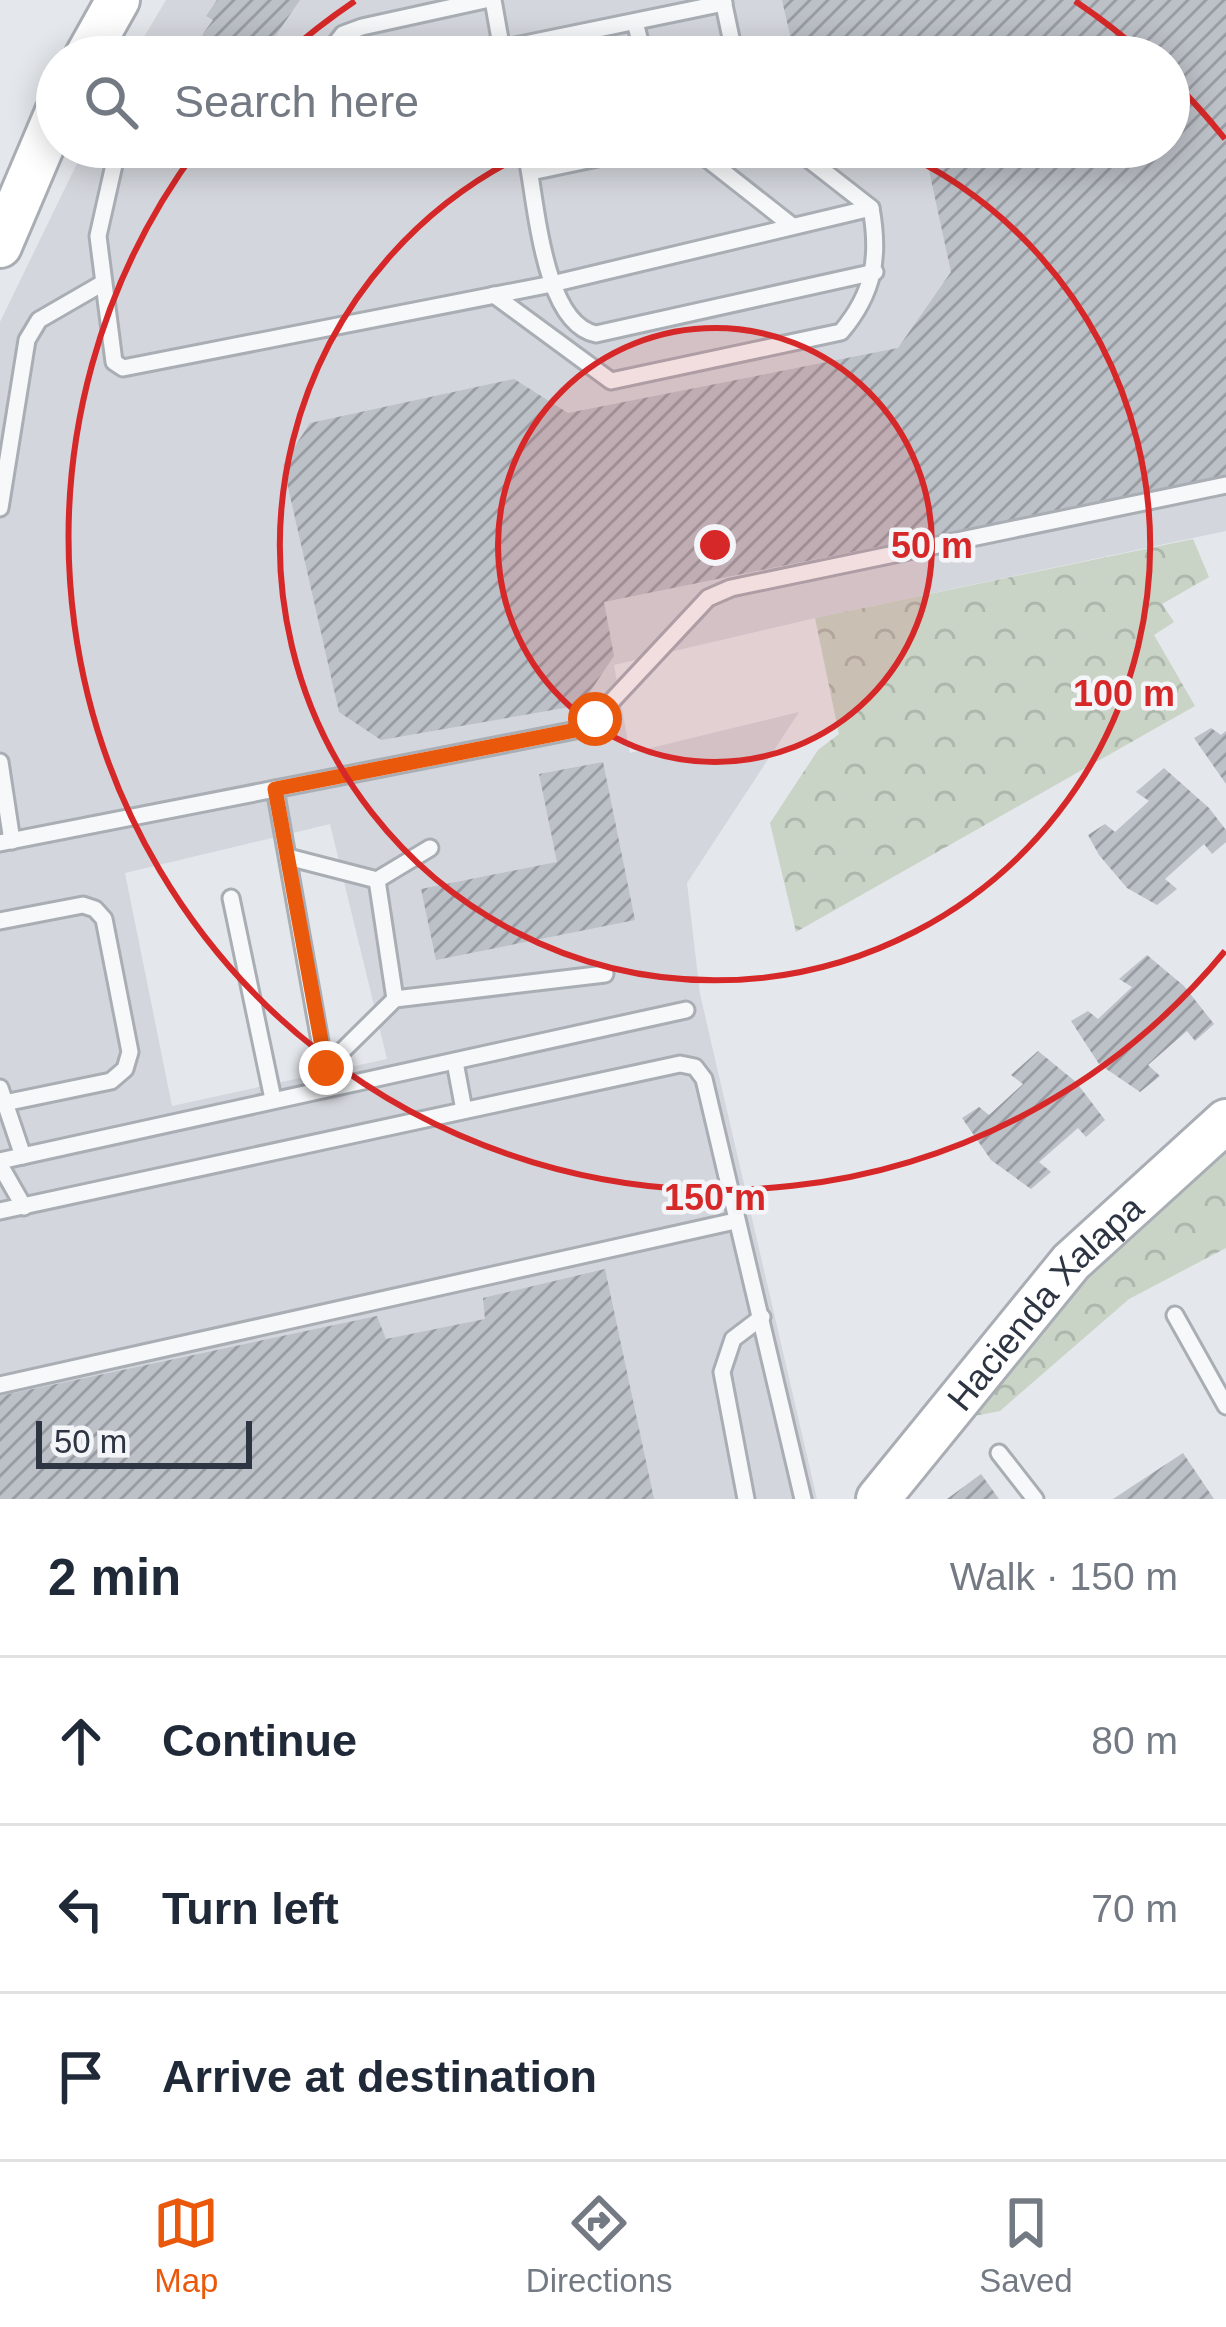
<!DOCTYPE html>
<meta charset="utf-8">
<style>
:root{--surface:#fff;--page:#f6f6f7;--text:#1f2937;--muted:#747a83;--line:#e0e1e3;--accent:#ea580c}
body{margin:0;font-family:Helvetica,sans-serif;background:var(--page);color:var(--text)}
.scale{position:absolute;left:36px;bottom:30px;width:216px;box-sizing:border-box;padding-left:12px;border:6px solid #2d3442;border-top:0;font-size:33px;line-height:42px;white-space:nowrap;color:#2d3442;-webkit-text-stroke:9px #f4f5f8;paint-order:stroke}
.stop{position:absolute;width:36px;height:36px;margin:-27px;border:9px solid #ea580c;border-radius:50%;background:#fff}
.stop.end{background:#ea580c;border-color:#fff;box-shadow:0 3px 12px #0008}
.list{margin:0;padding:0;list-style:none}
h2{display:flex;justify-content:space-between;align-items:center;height:156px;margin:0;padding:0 48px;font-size:51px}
h2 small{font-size:39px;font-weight:400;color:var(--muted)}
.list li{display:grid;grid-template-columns:78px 1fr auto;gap:36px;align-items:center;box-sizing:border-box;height:168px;padding:0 48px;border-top:3px solid var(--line)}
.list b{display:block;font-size:45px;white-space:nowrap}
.list em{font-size:39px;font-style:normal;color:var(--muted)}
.icon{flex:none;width:66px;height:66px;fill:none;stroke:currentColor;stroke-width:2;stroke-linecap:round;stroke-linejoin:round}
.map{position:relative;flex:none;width:1226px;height:1499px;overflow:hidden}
.search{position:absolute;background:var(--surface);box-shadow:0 6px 30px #0003;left:36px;right:36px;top:36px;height:132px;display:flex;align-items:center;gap:30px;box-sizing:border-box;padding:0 42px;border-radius:66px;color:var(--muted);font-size:45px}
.sheet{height:660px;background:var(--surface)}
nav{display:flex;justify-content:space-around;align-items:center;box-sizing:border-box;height:168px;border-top:3px solid var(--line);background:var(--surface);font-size:33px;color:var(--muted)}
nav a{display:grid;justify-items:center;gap:6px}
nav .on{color:var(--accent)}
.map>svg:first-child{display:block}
.built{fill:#d3d6dc;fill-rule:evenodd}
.forest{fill:url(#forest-crowns)}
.building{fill:url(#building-hatch)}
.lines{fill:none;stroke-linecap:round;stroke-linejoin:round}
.lane-casing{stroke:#a9aeb5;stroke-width:21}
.secondary-casing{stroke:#a9aeb5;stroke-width:48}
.lane{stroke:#f7f8f9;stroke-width:15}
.secondary{stroke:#fff;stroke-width:42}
.route{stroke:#ea580c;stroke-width:15}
.ring{fill:none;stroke:#d62828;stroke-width:6}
.labels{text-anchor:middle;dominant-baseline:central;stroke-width:9;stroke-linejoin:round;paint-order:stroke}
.street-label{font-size:36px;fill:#2d3442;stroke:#f4f5f8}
.centre{fill:#d62828;stroke:#f4f5f8;stroke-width:6}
.ring-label{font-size:36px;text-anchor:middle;font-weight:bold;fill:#d62828;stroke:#f4f5f8;stroke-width:9;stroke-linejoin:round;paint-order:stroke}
</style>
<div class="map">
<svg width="1226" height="1499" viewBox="0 0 1226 1499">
<defs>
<pattern id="forest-crowns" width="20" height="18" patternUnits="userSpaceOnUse" patternTransform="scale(3)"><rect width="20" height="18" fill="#c9d4c6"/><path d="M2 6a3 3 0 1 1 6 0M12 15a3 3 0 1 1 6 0" fill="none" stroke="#adb7ab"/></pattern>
<pattern id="building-hatch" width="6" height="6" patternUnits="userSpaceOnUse" patternTransform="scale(3)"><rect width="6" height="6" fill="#bcc0c7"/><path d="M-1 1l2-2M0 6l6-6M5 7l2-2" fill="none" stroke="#999da3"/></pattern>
</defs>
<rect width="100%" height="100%" fill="#e4e7eb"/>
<path class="built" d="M166,0H1226V531L815,618L614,665L630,753L799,712L687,883L700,994L817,1499H0V322L85,147H1169V57H132ZM330,824L387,1059L172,1106L125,873Z"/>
<g class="forest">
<polygon points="1193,539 1209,577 1162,604 1174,622 1154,635 1195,706 796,932 770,823 818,750 839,734 815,618"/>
<polygon points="1226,1140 1226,1248 1129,1299 1000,1411 958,1419 1097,1257"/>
</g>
<g class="building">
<polygon points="217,0 300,0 261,57 236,57 202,35 213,20 206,16"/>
<polygon points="782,0 1226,0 1226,476 604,602 614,656 581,705 381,740 339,712 283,465 310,423 514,379 568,413 898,348 951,272 924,147 1169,147 1169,57 795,57"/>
<polygon points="1211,728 1221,735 1226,731 1226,784 1194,738"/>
<polygon points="603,762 635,920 436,960 421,889 557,862 539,774"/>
<polygon points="1164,768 1209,808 1226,830 1226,842 1212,854 1204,844 1165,879 1177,889 1157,905 1127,888 1099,855 1088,835 1105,824 1115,832 1149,801 1136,792"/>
<polygon points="1147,955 1184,986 1214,1024 1195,1041 1187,1031 1148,1065 1160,1076 1140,1092 1099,1064 1071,1021 1088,1011 1098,1019 1132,987 1119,979"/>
<polygon points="1038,1051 1076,1082 1105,1120 1086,1137 1078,1128 1039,1162 1051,1172 1031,1189 991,1160 962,1118 979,1107 989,1115 1023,1084 1011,1075"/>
<polygon points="605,1269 654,1499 0,1499 0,1396 377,1316 386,1339 485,1319 483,1298"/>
<polygon points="1183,1453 1214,1499 1113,1499"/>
<polygon points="981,1474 999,1499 947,1499"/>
</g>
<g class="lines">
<defs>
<g id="lane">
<polyline points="493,0 503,56"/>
<polyline points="723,0 735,57"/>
<polyline points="635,22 644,57"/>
<polyline points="325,57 343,34 362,27 485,0"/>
<polyline points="462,57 724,3"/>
<polyline points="118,147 98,236 114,362 123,368 552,284 871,208"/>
<path d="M525,147C536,194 541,323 596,334L875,272"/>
<polyline points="692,147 791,225"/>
<polyline points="531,172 650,147"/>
<path d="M494,295L611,381L841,332C874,293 880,257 871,208L793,147"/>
<polyline points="0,508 27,340 39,320 103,283"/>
<polyline points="0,762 12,841"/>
<polyline points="275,789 326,1075"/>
<polyline points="0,843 576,730 595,719 708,598 731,588 1226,485"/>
<polyline points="288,857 377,880 430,848"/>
<polyline points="377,880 395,999"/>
<polyline points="231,898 273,1099"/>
<polyline points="0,921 83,905 95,909 104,919 130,1052 125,1069 111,1081 0,1104"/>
<polyline points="455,1062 464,1110"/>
<polyline points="325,1068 395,999 605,974"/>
<polyline points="0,1088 23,1156"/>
<polyline points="0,1161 686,1010"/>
<polyline points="0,1165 24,1207"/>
<polyline points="0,1211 680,1064 695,1067 704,1079 803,1499"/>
<polyline points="1175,1315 1226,1406"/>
<polyline points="0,1385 735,1221"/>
<polyline points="999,1453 1035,1499"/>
<polyline points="746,1499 722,1372 733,1339 762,1317"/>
</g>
<g id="secondary">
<polyline points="86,57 118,0"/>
<polyline points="0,246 57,112"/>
<path id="s1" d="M878,1499L1071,1262L1226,1121"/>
</g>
</defs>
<use href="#lane" class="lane-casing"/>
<use href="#secondary" class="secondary-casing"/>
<use href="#lane" class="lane"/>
<use href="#secondary" class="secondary"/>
</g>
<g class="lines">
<polyline class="route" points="326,1068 275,789 576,730 595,719"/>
</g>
<circle cx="715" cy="545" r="217" fill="#d62828" fill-opacity=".12"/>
<g class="ring">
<circle cx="715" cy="545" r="217"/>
<path d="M892 148A435 435 0 1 1 538 148"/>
<path d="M1225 951A652 652 0 0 1 198 148M283 57A652 652 0 0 1 355 1M1075 1A652 652 0 0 1 1147 57M1172 80A652 652 0 0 1 1225 139"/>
</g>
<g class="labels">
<g class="street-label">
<text stroke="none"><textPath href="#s1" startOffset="258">Hacienda Xalapa</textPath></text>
</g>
</g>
<circle cx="715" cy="545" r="18" class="centre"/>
<g class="ring-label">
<text x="932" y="558">50 m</text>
<text x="1124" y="706">100 m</text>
<text x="715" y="1210">150 m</text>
</g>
</svg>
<div class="scale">50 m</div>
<div class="stop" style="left:595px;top:719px"></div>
<div class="stop end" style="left:326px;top:1068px"></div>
<div class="search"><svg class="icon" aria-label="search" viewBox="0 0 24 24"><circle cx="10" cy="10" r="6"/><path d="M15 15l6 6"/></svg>Search here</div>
</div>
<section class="sheet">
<h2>2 min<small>Walk · 150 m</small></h2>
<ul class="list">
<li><svg class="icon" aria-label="ahead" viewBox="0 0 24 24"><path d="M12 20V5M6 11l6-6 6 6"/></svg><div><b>Continue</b></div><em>80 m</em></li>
<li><svg class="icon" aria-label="left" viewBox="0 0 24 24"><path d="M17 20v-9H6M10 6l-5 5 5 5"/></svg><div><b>Turn left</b></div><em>70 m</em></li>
<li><svg class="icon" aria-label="arrive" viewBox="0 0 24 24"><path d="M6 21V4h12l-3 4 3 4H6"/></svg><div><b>Arrive at destination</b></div></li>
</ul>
</section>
<nav>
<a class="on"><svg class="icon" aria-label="map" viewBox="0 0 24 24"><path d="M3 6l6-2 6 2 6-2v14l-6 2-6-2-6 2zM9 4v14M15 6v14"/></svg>Map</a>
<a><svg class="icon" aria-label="directions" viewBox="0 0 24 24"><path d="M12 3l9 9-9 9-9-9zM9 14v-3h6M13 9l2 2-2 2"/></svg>Directions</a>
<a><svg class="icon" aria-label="saved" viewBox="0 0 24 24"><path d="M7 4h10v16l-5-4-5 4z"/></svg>Saved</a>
</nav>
